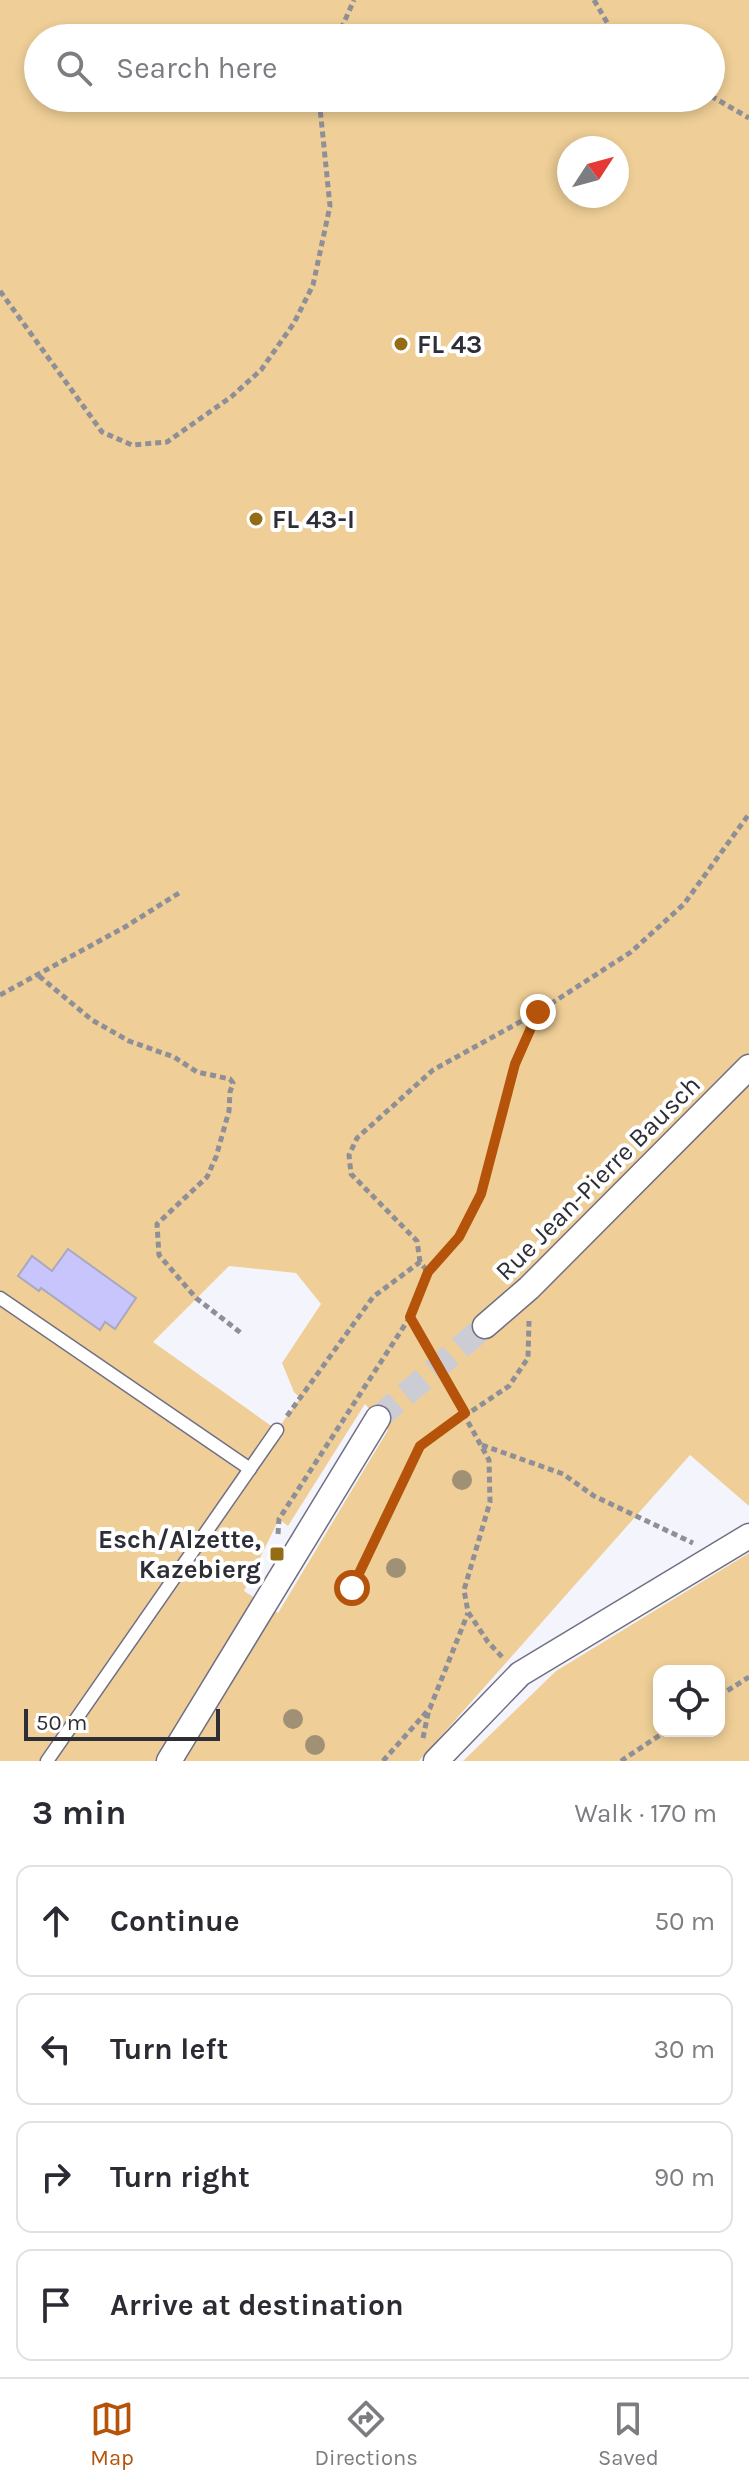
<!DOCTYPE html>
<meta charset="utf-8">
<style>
:root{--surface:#fff;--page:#f7f7f7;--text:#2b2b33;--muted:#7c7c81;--line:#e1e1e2;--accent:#b45309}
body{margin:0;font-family:Karla,sans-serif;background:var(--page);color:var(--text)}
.controls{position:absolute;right:24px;bottom:24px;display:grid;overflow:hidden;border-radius:16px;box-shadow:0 4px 12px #0003}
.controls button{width:72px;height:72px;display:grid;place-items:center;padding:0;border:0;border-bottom:2px solid var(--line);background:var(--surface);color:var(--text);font:40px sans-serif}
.compass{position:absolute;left:557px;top:136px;width:72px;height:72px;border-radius:50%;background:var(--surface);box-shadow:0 4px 12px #0003;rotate:54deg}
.scale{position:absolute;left:24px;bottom:20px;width:196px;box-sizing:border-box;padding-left:8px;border:4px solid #2e2e37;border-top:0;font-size:22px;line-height:28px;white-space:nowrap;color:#2e2e37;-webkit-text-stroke:6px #fff;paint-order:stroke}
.stop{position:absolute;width:24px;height:24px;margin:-18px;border:6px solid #b45309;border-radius:50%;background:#fff}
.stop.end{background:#b45309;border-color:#fff;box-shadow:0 2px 8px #0008}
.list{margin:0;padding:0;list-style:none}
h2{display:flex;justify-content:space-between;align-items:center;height:104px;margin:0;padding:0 32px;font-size:34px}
h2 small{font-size:26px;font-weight:400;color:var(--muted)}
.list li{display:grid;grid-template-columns:52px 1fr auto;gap:24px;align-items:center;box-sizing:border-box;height:112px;margin:0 16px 16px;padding:0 16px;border:2px solid var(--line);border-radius:16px}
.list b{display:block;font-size:30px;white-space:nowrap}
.list em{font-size:26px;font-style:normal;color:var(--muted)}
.icon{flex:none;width:44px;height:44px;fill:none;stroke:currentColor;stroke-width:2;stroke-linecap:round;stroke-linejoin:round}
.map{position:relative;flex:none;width:749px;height:1761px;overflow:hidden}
.search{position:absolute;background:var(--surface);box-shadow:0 4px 12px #0003;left:24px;right:24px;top:24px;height:88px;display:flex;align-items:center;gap:20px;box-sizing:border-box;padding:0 28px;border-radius:44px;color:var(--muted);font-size:30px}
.sheet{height:616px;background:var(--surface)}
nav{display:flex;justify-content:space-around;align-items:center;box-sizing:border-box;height:112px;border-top:2px solid var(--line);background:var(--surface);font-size:22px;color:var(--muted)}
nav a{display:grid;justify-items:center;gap:4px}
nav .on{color:var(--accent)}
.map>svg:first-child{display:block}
.green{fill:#efcf97;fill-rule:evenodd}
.building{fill:#c7c5fc;stroke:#a9a8be;stroke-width:2}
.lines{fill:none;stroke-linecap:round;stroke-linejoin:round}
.minor-tunnel{stroke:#ccccd5;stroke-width:24;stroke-dasharray:24 12;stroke-linecap:butt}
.service-casing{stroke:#706f84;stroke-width:15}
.minor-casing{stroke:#706f84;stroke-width:27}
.path{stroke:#8f8f98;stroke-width:5;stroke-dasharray:6 4;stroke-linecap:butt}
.service{stroke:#fff;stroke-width:12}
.minor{stroke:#fff;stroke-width:24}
.tree{fill:#9f9076}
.route{stroke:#b45309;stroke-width:10}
.poi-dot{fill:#946c16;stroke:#fff;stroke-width:3}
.labels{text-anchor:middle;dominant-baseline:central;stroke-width:8;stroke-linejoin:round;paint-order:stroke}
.poi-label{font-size:26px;font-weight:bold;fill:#2e2e37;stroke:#fff;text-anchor:start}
.street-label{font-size:26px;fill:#2e2e37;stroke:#fff}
</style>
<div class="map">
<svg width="749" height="1761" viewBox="0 0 749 1761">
<rect width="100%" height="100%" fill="#f4f4fd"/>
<g class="green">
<path d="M0,0H749V1506L690,1455L419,1761H0ZM38,38H711V98H38ZM569,148H617V196H569ZM229,1266L296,1273L321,1304L282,1363L294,1392L300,1398L277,1430L153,1342ZM365,1404L388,1430L278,1613L244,1591L279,1519L288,1526Z"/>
<path d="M749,1553V1761H463L556,1671ZM659,1671H719V1731H659Z"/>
</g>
<polygon class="building" points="68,1249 136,1298 115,1329 105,1322 100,1330 41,1288 39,1291 18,1276 32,1256 52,1271"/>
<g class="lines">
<polyline class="minor-tunnel" points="378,1418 485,1326"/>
<defs>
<g id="service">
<polyline points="0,1298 250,1469"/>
<polyline points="47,1761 277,1430"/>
</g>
<g id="minor">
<polyline points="485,1326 529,1288 749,1067"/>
<polyline points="169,1761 378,1418"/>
<polyline points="436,1761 520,1674 749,1536"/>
</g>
</defs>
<use href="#service" class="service-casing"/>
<use href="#minor" class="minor-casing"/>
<g class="path">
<polyline points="594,0 616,38"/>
<polyline points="337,38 354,0"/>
<polyline points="711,96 749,118"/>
<polyline points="0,291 102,432 132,445 167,442 231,397 261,370 294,323 313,285 330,206 319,98"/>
<polyline points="39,976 92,1020 129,1041 174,1057 197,1072 230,1079 233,1083 230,1092 229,1111 216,1157 207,1177 157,1224 159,1255 196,1298 241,1333"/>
<polyline points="0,995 125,927 179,893"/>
<polyline points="420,1262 417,1241 351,1174 349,1155 357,1138 433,1070 538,1012 631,952 684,904 749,814"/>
<polyline points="410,1317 489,1460 490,1502 464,1590 468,1612 488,1642 504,1659"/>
<polyline points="287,1416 373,1297 420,1262 428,1272"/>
<polyline points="482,1445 563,1474 594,1496 693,1543"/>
<polyline points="278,1534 279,1519 410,1317 428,1272 459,1237 481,1194 515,1064 537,1013"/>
<polyline points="352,1588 420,1446 509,1386 528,1358 529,1321"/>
<polyline points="719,1696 749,1677"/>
<polyline points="423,1738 429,1709"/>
<polyline points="383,1761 430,1708 468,1613"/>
<polyline points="621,1761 666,1731"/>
</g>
<use href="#service" class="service"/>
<use href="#minor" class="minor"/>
</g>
<g class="tree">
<circle cx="462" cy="1480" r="10"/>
<circle cx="396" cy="1568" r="10"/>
<circle cx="293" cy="1719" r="10"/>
<circle cx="315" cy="1745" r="10"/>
</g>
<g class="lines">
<polyline class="route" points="352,1588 420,1446 465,1413 410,1317 428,1272 459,1237 481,1194 515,1064 538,1012"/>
</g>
<g class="poi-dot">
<circle cx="401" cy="344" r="8"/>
<circle cx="256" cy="519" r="8"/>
<rect x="269" y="1546" width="16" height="16" rx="4"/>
</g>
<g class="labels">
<g class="poi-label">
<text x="417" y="344">FL 43</text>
<text x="272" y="519">FL 43-I</text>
<text x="261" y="1539" text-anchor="end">Esch/Alzette,<tspan x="261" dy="30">Kazebierg</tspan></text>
</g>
<g class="street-label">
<text transform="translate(598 1178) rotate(-45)">Rue Jean-Pierre Bausch</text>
</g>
</g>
</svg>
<div class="controls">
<button><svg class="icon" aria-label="locate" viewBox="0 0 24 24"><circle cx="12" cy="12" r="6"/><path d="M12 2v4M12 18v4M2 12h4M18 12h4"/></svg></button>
</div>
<svg class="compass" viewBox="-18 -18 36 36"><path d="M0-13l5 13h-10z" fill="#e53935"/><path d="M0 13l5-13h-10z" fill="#7c7c81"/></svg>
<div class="scale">50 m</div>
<div class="stop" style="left:352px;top:1588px"></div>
<div class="stop end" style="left:538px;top:1012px"></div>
<div class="search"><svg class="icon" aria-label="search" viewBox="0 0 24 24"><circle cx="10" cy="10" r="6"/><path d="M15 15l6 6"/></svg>Search here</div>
</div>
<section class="sheet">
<h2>3 min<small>Walk · 170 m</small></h2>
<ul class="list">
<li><svg class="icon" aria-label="ahead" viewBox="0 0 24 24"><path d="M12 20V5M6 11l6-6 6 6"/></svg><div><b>Continue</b></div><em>50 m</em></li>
<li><svg class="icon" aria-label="left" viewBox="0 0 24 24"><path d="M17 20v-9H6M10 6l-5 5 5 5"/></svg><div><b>Turn left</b></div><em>30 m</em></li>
<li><svg class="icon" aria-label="right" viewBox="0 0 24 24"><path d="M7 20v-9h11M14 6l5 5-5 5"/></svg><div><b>Turn right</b></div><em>90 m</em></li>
<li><svg class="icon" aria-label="arrive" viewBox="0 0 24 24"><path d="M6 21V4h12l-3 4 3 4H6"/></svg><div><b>Arrive at destination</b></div></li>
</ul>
</section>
<nav>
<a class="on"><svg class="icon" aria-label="map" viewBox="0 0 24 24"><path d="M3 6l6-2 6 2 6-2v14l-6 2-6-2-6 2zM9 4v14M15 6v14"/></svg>Map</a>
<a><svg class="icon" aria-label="directions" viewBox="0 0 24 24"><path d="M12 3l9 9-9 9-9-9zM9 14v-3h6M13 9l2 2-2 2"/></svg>Directions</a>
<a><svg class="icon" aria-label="saved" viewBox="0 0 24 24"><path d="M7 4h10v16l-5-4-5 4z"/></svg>Saved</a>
</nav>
